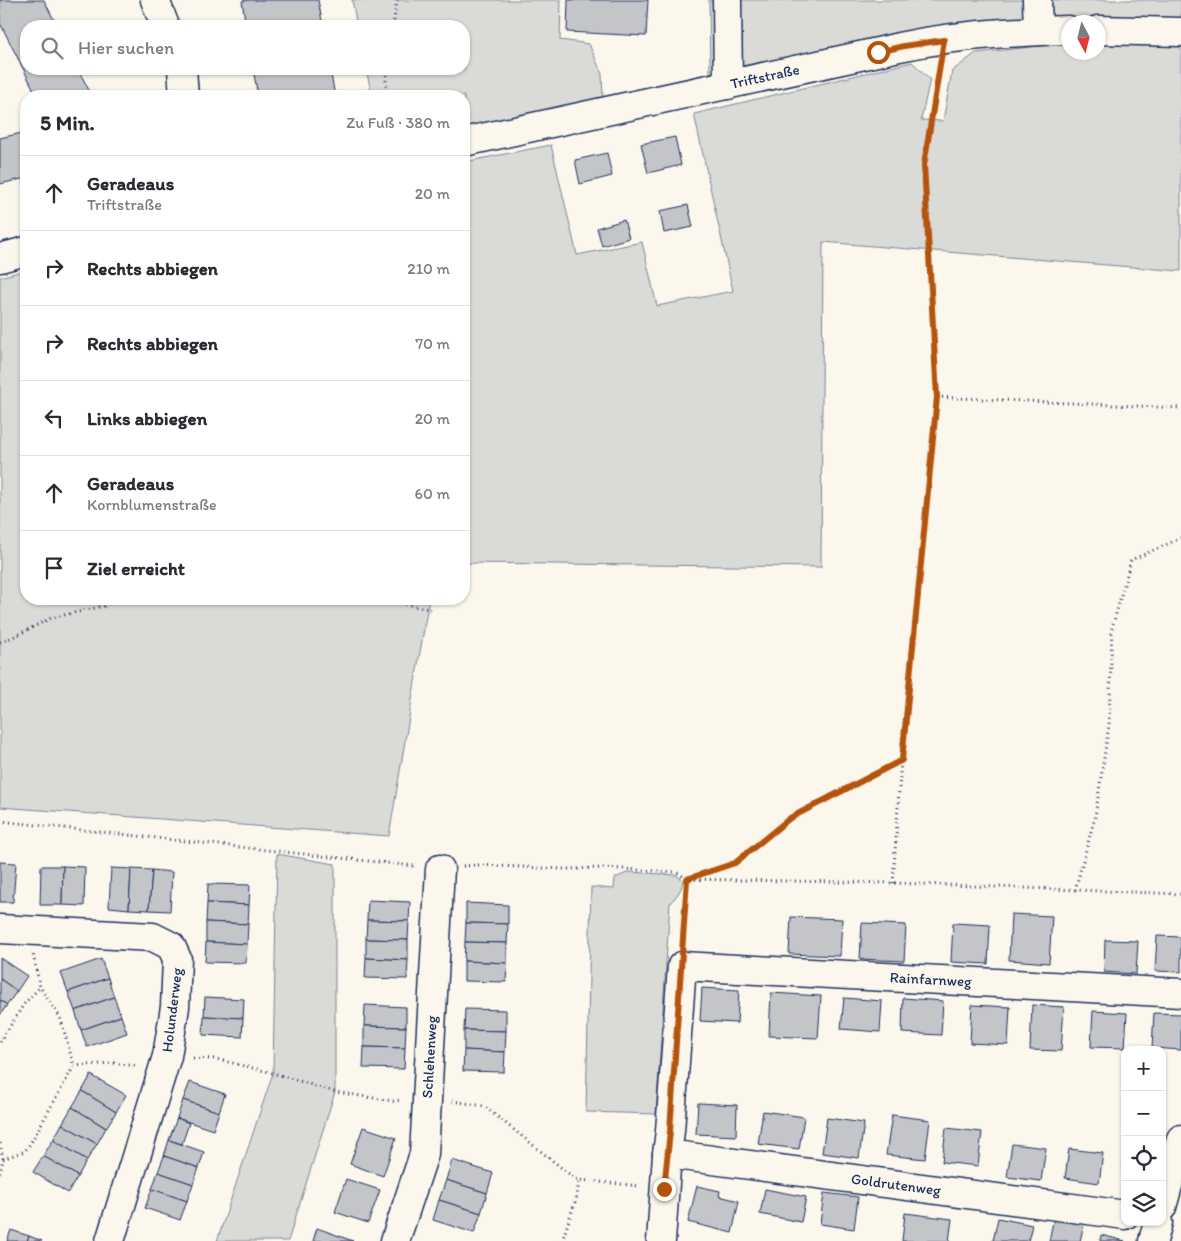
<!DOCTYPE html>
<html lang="de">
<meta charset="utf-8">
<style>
:root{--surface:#fff;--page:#f2f2f3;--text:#2b2b33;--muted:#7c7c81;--line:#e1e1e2}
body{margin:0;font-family:Itim,sans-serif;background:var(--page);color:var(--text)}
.controls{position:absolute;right:15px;bottom:15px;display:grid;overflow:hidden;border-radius:10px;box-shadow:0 1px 4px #0004}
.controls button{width:45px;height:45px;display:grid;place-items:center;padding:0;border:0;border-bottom:1px solid var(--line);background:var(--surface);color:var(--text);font:25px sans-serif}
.compass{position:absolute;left:1061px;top:15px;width:45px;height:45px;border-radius:50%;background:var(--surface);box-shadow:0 1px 4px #0004;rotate:173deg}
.stop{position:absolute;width:15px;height:15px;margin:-11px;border:4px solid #b45309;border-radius:50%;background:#fff}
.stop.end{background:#b45309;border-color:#fff;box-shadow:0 1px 5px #0008}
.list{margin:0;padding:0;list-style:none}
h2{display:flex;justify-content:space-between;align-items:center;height:65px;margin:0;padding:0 20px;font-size:21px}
h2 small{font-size:16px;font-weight:400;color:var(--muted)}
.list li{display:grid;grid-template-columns:32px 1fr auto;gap:15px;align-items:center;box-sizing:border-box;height:75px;padding:0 20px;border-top:1px solid var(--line)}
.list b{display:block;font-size:19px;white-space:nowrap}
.list p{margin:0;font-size:16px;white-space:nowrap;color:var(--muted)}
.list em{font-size:16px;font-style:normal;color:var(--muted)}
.icon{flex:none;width:28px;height:28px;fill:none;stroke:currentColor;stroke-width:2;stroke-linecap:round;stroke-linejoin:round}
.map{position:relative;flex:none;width:1181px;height:1241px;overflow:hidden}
.search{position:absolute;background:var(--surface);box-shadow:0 1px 4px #0004;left:20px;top:20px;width:450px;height:55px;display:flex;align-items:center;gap:12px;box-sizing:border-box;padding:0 18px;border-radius:20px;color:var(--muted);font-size:19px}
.panel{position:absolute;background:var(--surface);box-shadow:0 1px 4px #0004;left:20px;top:90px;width:450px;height:515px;border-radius:20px}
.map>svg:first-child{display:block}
.green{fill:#dadad7;stroke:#7a849a}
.building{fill:#c3c5c9;stroke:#1b2f5e}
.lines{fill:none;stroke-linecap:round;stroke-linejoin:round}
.minor-casing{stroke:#1b2f5e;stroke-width:31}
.path{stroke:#1b2f5e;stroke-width:3;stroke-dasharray:1 4;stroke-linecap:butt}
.minor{stroke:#fbf7ec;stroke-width:28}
.route{stroke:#b45309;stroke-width:6}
.labels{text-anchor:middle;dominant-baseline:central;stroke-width:4.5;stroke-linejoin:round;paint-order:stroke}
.street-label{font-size:15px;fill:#1b2f5e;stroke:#fbf7ec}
</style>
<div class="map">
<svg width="1181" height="1241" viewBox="0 0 1181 1241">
<rect width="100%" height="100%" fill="#fbf7ec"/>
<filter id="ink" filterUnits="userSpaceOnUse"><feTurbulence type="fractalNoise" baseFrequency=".02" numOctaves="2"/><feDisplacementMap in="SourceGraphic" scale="10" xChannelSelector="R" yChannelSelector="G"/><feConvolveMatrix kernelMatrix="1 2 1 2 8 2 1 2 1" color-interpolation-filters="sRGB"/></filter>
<g filter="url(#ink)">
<g class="green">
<polygon points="352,0 561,0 560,40 589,44 602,74 603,97 464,130 464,96 372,96 366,69 464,69 464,26 357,26"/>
<polygon points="709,0 1181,0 1181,20 1065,19 710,76"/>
<polygon points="1068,43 1068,52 1098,52 1099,43 1181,46 1181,271 823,242 821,567 464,563 464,162 551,145 577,255 642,242 657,306 733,291 694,114 912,62 930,79 921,120 943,121 952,71 976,53"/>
<polygon points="26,270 26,599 429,599 389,836 0,807 0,277"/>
<polygon points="277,854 335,864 335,1092 288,1241 217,1241 273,1073"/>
<path d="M629,872L676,875L683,880C682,890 677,896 670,903L656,1114L586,1112L591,887L614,889L615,878Z"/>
</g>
<g class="building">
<polygon points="0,0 44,0 57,26 26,26 26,69 78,69 92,96 37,96 0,23"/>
<polygon points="250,0 318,0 323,26 246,26 242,1"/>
<polygon points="568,0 648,0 646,36 567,32"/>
<polygon points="253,69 330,69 335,96 258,96"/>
<polygon points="26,132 26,178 0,184 0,138"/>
<polygon points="675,137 681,165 648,173 641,144"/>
<polygon points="607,153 612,176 580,184 575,160"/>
<polygon points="688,205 693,227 664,233 660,211"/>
<polygon points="624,220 629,238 602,246 597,228"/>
<polygon points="0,862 16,863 13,902 0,902"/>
<polygon points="41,866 63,866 62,905 40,905"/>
<polygon points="63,866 85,867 84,906 62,905"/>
<polygon points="111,868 131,869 129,909 109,907"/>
<polygon points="131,869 152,870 149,910 129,909"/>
<polygon points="152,870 172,872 170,911 149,910"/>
<polygon points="208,884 250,885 249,905 207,903"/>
<polygon points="368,900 410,902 409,921 367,920"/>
<polygon points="207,903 249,905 248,924 206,922"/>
<polygon points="466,903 508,905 508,924 466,923"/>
<polygon points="1011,914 1052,916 1049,963 1009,960"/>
<polygon points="791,917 842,919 840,956 789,954"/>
<polygon points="367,920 409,921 408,940 366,939"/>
<polygon points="206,922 248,924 247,944 206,942"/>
<polygon points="466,923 508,924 507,943 465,942"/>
<polygon points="862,923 906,925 904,961 860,959"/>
<polygon points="953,923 990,925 988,964 951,962"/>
<polygon points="1157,936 1181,937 1181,972 1155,971"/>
<polygon points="366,939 408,940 408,960 366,958"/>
<polygon points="1105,940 1138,941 1136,974 1104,972"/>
<polygon points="206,942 247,944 246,963 205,962"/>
<polygon points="465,942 507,943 507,963 464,961"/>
<polygon points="0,958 27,976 17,991 0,979"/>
<polygon points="366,958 408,960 407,979 365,978"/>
<polygon points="101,959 108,978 68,992 61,973"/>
<polygon points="464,961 507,963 506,982 464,981"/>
<polygon points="108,978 114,997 75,1011 68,992"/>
<polygon points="0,979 17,991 7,1005 0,1000"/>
<polygon points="702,988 739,990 737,1023 700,1021"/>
<polygon points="771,993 821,996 818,1038 769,1036"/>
<polygon points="114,997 121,1016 81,1030 75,1011"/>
<polygon points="205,997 244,999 243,1018 204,1016"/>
<polygon points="844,998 882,1001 880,1032 841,1029"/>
<polygon points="903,998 943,1001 941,1035 902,1033"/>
<polygon points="0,1000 7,1005 0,1015"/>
<polygon points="365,1005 406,1007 406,1027 364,1026"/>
<polygon points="972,1005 1010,1007 1008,1045 970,1043"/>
<polygon points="1032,1005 1064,1007 1061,1051 1030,1050"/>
<polygon points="465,1009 506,1010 506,1031 464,1030"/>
<polygon points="1093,1011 1127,1013 1125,1048 1091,1047"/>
<polygon points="1154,1013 1181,1014 1181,1050 1152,1048"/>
<polygon points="121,1016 127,1033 87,1047 81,1030"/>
<polygon points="204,1016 243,1018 242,1037 203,1035"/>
<polygon points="364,1026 406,1027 405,1048 364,1047"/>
<polygon points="464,1030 506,1031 505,1052 464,1050"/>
<polygon points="364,1047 405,1048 404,1069 363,1068"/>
<polygon points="464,1050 505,1052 504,1072 463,1071"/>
<polygon points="91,1075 126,1095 116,1112 82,1091"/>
<polygon points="190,1082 225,1094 219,1112 183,1100"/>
<polygon points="82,1091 116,1112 106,1128 72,1107"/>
<polygon points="183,1100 219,1112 213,1130 177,1118"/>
<polygon points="698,1103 737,1105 736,1136 696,1134"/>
<polygon points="72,1107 106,1128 97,1144 62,1124"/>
<polygon points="763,1111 804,1117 799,1149 758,1144"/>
<polygon points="892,1115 930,1120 925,1159 886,1155"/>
<polygon points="177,1118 189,1123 182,1144 169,1140"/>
<polygon points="827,1118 864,1123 859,1158 822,1153"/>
<polygon points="62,1124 97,1144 87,1160 53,1140"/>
<polygon points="363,1127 396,1138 383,1176 350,1164"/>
<polygon points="946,1128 982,1132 978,1166 942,1162"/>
<polygon points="53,1140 87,1160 78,1176 43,1156"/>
<polygon points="169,1140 204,1152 199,1168 164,1156"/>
<polygon points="1012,1144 1046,1148 1041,1181 1007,1177"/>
<polygon points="1069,1149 1103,1153 1099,1183 1065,1178"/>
<polygon points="1124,1154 1125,1154 1125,1181 1122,1180"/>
<polygon points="43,1156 78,1176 68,1193 33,1172"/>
<polygon points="164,1156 199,1168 193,1184 158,1172"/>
<polygon points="452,1160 493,1173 487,1193 446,1180"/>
<polygon points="158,1172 193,1184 187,1201 152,1189"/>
<polygon points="346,1179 380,1190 368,1223 335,1212"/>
<polygon points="446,1180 487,1193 481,1213 439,1200"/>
<polygon points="697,1186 720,1191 719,1196 739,1201 732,1233 688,1222"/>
<polygon points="152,1189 187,1201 180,1220 145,1208"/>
<polygon points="765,1189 806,1197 801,1222 760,1214"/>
<polygon points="824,1193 858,1197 854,1229 820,1224"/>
<polygon points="439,1200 481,1213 474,1233 433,1220"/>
<polygon points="905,1213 952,1219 949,1241 902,1241"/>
<polygon points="1054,1217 1084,1224 1080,1241 1049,1241"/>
<polygon points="998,1218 1032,1225 1028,1241 993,1241"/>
<polygon points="317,1228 353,1241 313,1241"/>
<polygon points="11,1230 29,1236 27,1241 7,1241"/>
<polygon points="1101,1235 1125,1241 1100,1241"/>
<polygon points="29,1236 42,1241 27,1241"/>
</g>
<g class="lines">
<defs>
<g id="minor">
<polyline points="155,0 165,26"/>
<polyline points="727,0 728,85"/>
<polyline points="1037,0 1038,31"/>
<polyline points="1098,30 1181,32"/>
<polyline points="182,69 184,96"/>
<path id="s1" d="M464,142L878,52C940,36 1005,32 1068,30"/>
<polyline points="0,258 26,251"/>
<polyline points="0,929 153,937 171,946 177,959 175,1007 167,1056 110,1241"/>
<path id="s2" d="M667,1154L1125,1215"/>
<polyline points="1162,1207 1181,1139"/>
<path id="s3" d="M395,1241L424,1154L440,869"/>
<path id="s4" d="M661,1241L667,1154L670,1131L682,966L1181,993"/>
<polyline points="1153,1241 1158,1222"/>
</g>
</defs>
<use href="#minor" class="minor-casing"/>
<g class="path">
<polyline points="393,26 397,0"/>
<polyline points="387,96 386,81 387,69"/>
<polyline points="937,397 1181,408"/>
<polyline points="392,599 395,602 434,610"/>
<polyline points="0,642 13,637 51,618 104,606 116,599"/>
<polyline points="0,821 414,866"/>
<polyline points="463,866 478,865 565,869 604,868 676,872 687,879 735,863 790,818 901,760 937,397 924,165 940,66"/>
<polyline points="893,883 901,760"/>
<polyline points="1075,890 1095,817 1109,725 1112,628 1131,560 1181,538"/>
<polyline points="683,941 687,879 893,883 1181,894"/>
<polyline points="0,1042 24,1004 40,987"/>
<polyline points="193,1058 216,1059 273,1073 335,1092 393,1101 401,1100"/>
<polyline points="74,1066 112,1063 137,1066"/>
<polyline points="452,1101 484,1106 573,1177 579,1180 640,1186"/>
<polyline points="0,1143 3,1159 0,1173"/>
<polyline points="3,1159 25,1151 30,1144 74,1066 60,1017 40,987 33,954"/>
<polyline points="562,1241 577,1196 579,1180"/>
</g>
<use href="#minor" class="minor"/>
</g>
</g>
<g class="lines" filter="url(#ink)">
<polyline class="route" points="664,1189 670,1131 687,879 735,863 790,818 902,760 937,397 924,165 944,40 904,46 878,52"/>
</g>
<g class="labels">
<g class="street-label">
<text stroke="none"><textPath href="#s1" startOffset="308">Triftstraße</textPath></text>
<text stroke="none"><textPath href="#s4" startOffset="525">Rainfarnweg</textPath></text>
<text transform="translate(172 1010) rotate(-83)">Holunderweg</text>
<text stroke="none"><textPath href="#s3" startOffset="189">Schlehenweg</textPath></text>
<text stroke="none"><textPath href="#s2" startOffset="231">Goldrutenweg</textPath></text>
</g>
</g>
</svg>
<div class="controls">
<button>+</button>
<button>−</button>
<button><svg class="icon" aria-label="locate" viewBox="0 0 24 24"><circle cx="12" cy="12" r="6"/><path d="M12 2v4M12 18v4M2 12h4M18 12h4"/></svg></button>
<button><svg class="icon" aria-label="layers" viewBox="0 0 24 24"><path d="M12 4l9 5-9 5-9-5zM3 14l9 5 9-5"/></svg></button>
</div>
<svg class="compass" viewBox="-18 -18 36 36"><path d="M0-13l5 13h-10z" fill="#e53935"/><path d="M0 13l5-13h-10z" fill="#7c7c81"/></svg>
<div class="stop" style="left:878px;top:52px"></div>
<div class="stop end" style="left:664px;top:1189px"></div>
<div class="search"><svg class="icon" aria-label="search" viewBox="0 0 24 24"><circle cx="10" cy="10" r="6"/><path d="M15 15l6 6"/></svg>Hier suchen</div>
<section class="panel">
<h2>5 Min.<small>Zu Fuß · 380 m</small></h2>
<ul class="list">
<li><svg class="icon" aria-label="ahead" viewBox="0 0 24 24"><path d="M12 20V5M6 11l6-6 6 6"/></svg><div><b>Geradeaus</b><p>Triftstraße</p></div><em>20 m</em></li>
<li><svg class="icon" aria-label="right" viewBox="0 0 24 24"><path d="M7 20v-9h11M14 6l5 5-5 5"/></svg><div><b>Rechts abbiegen</b></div><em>210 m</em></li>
<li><svg class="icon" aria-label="right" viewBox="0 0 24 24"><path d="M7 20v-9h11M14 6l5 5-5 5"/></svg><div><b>Rechts abbiegen</b></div><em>70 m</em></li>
<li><svg class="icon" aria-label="left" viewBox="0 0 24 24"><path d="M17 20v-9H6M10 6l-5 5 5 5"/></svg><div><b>Links abbiegen</b></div><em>20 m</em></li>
<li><svg class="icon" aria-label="ahead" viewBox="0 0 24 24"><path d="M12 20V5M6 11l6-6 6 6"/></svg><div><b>Geradeaus</b><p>Kornblumenstraße</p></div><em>60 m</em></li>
<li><svg class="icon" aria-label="arrive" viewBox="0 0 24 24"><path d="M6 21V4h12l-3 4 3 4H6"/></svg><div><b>Ziel erreicht</b></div></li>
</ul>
</section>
</div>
